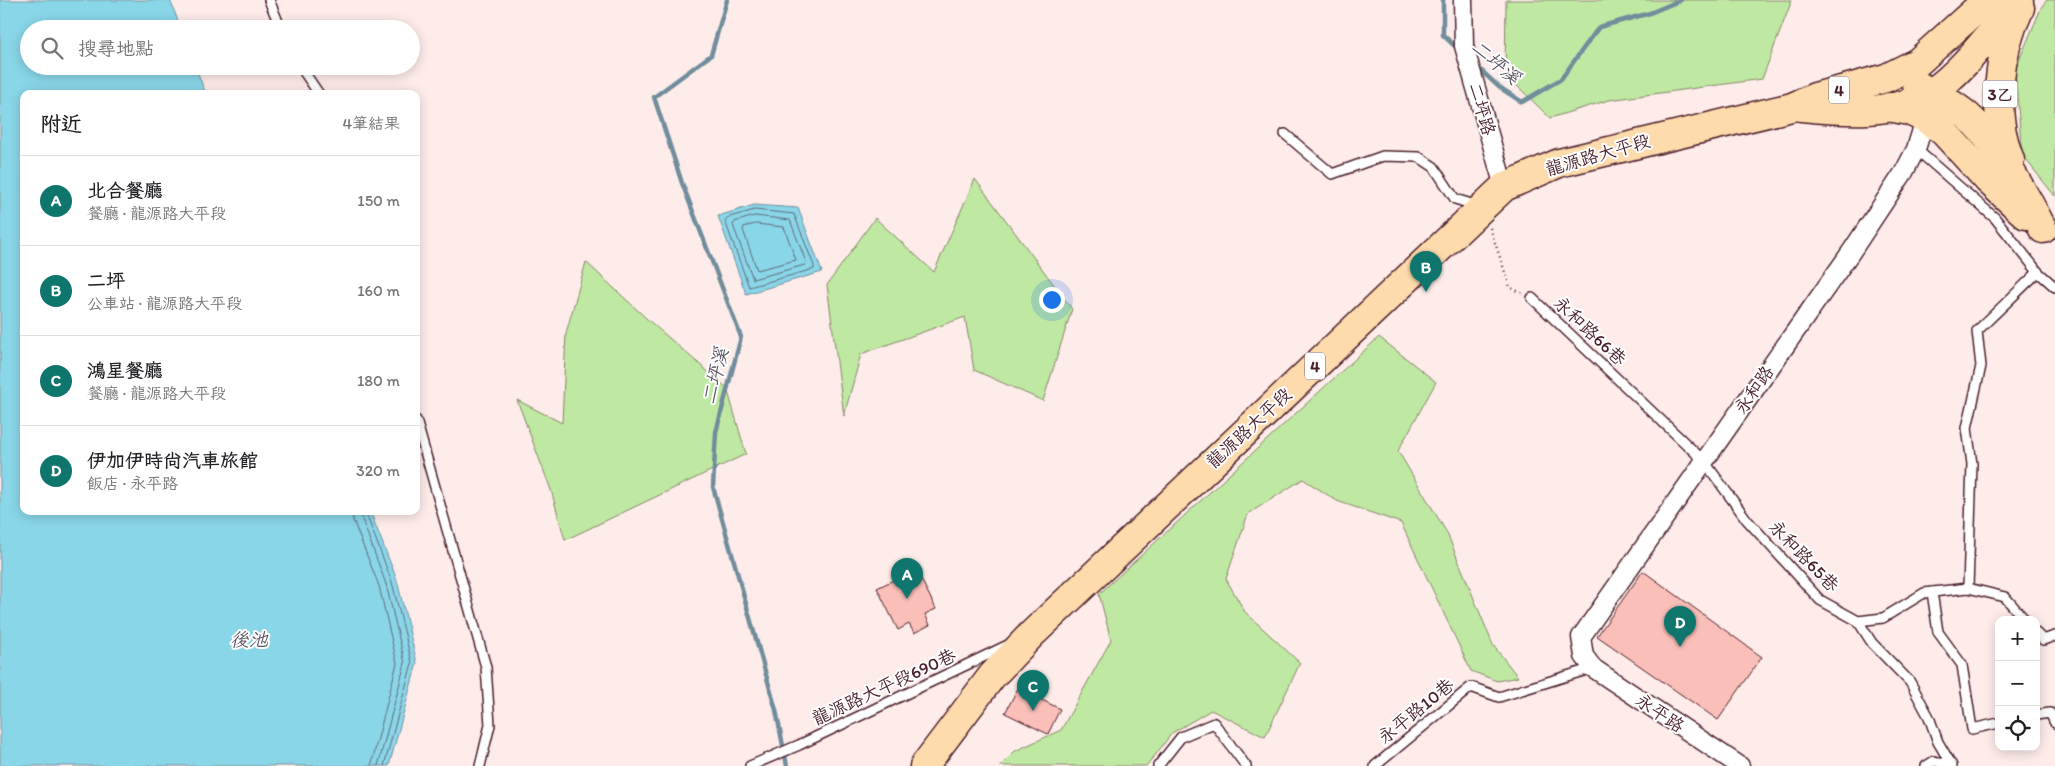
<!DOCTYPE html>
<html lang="zh-TW">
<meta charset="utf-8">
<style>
:root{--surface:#fff;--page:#f2f2f2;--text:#202124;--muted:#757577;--line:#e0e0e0;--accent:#0f766e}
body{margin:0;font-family:Itim,"LXGW WenKai TC",sans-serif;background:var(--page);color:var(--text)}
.controls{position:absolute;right:15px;bottom:15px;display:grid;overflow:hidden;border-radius:10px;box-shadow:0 2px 12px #0003}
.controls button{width:45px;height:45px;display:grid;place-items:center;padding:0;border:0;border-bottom:1px solid var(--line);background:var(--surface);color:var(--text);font:25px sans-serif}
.you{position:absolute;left:1051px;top:299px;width:18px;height:18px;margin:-12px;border:4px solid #fff;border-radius:50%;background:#1a73e8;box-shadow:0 0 0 8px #1a73e833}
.badge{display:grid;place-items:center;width:32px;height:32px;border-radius:50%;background:var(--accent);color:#fff;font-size:16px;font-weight:700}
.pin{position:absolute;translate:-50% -41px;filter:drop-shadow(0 1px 2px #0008)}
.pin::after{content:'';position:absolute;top:26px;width:18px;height:15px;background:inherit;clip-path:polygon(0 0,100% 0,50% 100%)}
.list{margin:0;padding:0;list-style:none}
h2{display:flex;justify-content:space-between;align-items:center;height:65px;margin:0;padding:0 20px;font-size:21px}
h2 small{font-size:16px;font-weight:400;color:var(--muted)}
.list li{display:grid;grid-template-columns:32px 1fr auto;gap:15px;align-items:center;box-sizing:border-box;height:90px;padding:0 20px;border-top:1px solid var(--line)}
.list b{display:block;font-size:19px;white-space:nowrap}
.list p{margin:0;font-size:16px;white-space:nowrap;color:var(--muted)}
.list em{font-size:16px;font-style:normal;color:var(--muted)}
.icon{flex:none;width:28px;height:28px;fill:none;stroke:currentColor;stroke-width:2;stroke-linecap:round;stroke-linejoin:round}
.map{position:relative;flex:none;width:2055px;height:766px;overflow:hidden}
.search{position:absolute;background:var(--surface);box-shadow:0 2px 12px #0003;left:20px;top:20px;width:400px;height:55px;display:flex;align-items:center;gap:12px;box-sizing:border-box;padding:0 18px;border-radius:28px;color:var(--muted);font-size:19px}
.panel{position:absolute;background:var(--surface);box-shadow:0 2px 12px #0003;left:20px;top:90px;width:400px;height:425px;border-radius:10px}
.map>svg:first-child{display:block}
.green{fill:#bfe8a3;stroke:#848467}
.water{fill:#89d6e8;stroke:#708d9c}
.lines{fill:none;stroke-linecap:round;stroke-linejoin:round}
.shore{stroke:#636877;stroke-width:1}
.stream{stroke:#708d9c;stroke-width:4.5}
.building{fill:#fbbfb9;stroke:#4a1f2b}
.service-casing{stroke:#4a1f2b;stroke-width:12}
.minor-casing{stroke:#4a1f2b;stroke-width:21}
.primary-casing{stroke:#4a1f2b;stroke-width:31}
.path{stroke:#4a1f2b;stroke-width:2.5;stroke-dasharray:1 4;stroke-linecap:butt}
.service{stroke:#fff;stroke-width:9}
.minor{stroke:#fff;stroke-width:18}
.primary{stroke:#fedbac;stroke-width:28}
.labels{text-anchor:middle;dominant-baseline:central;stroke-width:4;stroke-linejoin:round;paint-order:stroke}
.shield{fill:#fff;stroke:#80626b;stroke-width:1}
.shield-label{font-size:16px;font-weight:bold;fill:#4a1f2b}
.street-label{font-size:18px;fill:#4a1f2b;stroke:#fff}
.water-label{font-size:19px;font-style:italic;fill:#5d5664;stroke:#fff}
</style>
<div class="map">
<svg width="2055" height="766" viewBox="0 0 2055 766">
<rect width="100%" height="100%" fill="#feecea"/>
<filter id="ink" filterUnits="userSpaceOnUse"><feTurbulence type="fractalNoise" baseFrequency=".02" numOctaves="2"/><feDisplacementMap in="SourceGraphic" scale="10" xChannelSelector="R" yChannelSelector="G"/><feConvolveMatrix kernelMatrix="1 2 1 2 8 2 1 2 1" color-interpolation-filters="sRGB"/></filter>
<g filter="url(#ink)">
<g class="green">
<polygon points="1506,0 1792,0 1762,79 1609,100 1550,118 1505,74"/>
<polygon points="2047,0 2055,0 2055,196 2022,155 2015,70 2042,6"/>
<polygon points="975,179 1072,309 1043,401 974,370 965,317 861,354 844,416 827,285 875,218 934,272"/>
<polygon points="586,262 647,319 727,388 746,454 565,540 551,490 517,400 562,423 566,333"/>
<polygon points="1379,337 1436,382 1398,451 1447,533 1493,645 1518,677 1497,681 1471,671 1401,523 1337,501 1303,479 1248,514 1226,579 1245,612 1300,663 1265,737 1211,710 1172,733 1147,766 1000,766 1015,751 1061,730 1111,640 1099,594"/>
</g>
<g class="water">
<polygon points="0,0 170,0 181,29 29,29 29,66 195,66 206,94 24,94 24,511 370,511 397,580 417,663 389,766 0,766"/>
<polygon points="754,205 798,208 822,272 746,294 718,216"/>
</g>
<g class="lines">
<g class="shore">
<polygon points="755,210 794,214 814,266 814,269 749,287 725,221 727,218"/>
<polygon points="755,216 790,220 806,262 805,265 753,279 733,225 735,222"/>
<polygon points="756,224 784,227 796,260 757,270 743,230 744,227"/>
<polyline points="352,511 353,520 379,586 397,663 371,766"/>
<polyline points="359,511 386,584 405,663 378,766"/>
<polyline points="365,511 392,582 412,663 384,766"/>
</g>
<g class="stream">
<polyline points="727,0 711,55 654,97 682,183 741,337 716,432 713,487 776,710 787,766"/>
<polyline points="1443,0 1443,35 1459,50"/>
<polyline points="1475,65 1499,87 1522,102 1561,79 1599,27 1650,13 1681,0"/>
</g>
</g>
<g class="building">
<polygon points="916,569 936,609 925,614 930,625 914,633 909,624 898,630 877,588"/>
<polygon points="1643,571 1762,657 1718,720 1597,636"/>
<polygon points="1018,688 1060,709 1048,734 1005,713"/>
</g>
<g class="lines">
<defs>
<g id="service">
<polyline points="269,0 281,29"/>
<polyline points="300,66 319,94"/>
<polyline points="1285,134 1332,174 1383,156 1419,157 1434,167 1455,199 1478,206"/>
<polyline points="1916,149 1995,218 2038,272 2055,287"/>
<polyline points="1532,298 1704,461 1747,520 1820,600 1858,621 1872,643 1910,682 1929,717 1938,742 1951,764"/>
<polyline points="416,420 486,667 490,725 480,766"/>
<polyline points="1968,588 1972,464 1967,428 1981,366 1977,331 2038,272"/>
<polyline points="1932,592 1938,632 1962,665 1972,729 1999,723"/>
<polyline points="1858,621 1883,618 1924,593 1968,588 2005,597 2025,620"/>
<polyline points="2036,633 2043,640 2055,636"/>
<polyline points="2036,715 2050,713 2055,723"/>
<polyline points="750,766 799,745 1008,645"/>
<polyline points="1158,766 1181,737 1214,723 1246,766"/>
<polyline points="1375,766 1471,687 1499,697 1593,668"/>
<polyline points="1926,766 1934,761 1952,766"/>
</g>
<g id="minor">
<polyline points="1463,0 1464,46 1504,187"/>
<polyline points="1740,766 1593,668 1584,656 1581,637 1851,252 1904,172 1916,149 1928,110"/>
</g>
<g id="primary">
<path d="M1917,85C1936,95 1956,105 1972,120C2000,148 2024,194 2043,229"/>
<path d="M1801,107C1843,111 1894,116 1932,92C1963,72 1994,28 2019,0"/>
<polyline points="1889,107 1909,111 1926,119 1943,131 1988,180 2026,215"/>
<path d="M2010,160C1991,113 1998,53 2020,8"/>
<polyline points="924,766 992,676 1031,635 1504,187 1559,163 1792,107 1815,97 1886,78 1918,62 1987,0"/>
</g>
</defs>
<use href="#service" class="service-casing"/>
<use href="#minor" class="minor-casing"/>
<use href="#primary" class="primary-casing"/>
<polyline class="path" points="1490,228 1510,287 1523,294"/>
<use href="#service" class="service"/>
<use href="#minor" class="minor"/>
<use href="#primary" class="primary"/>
</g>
</g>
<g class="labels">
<g class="shield">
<rect x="1829" y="76.5" width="20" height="27" rx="4"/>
<rect x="1982.5" y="80.5" width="35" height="27" rx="4"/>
<rect x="1305" y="352.5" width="20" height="27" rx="4"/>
</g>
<g class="shield-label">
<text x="1839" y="90">4</text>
<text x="2000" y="94">3乙</text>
<text x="1315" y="366">4</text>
</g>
<g class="street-label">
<text transform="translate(1482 109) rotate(74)">二坪路</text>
<text transform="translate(1598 155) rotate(-16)">龍源路大平段</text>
<text transform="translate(1590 331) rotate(43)">永和路66巷</text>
<text transform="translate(1754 390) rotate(-55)">永和路</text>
<text transform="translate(1249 428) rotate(-43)">龍源路大平段</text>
<text transform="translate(1804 556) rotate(46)">永和路65巷</text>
<text transform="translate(884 687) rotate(-25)">龍源路大平段690巷</text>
<text transform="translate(1416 711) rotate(-39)">永平路10巷</text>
<text transform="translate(1660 713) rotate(34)">永平路</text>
</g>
<g class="water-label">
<text transform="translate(1496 62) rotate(40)">二坪溪</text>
<text transform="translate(715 376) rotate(-76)">二坪溪</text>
<text x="249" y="639">後池</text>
</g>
</g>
</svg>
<div class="controls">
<button>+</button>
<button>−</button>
<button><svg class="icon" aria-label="locate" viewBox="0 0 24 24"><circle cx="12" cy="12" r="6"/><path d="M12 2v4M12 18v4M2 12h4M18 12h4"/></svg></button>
</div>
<div class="you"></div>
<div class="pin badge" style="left:907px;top:599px">A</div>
<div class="pin badge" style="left:1426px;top:292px">B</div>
<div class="pin badge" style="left:1033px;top:711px">C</div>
<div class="pin badge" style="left:1680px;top:647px">D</div>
<div class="search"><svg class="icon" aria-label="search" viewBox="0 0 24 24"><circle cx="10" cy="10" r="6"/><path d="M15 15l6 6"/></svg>搜尋地點</div>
<section class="panel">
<h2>附近<small>4筆結果</small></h2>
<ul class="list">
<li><span class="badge">A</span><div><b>北合餐廳</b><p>餐廳 · 龍源路大平段</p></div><em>150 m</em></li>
<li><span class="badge">B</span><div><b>二坪</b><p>公車站 · 龍源路大平段</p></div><em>160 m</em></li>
<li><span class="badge">C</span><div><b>鴻星餐廳</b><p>餐廳 · 龍源路大平段</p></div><em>180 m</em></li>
<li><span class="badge">D</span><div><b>伊加伊時尚汽車旅館</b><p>飯店 · 永平路</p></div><em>320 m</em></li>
</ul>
</section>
</div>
